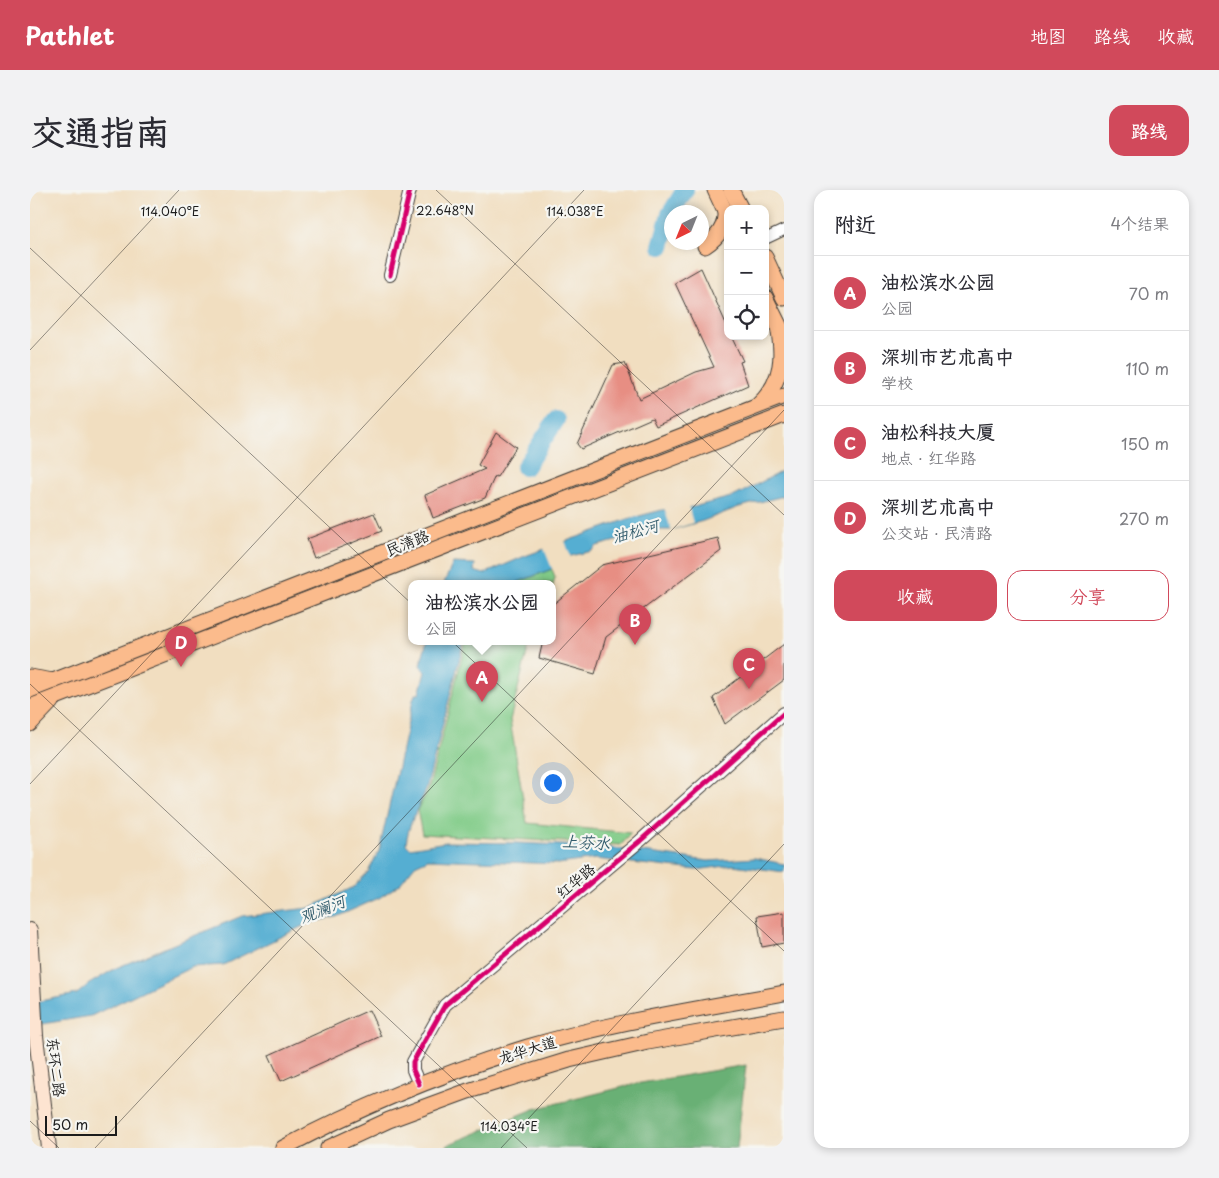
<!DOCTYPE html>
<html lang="zh">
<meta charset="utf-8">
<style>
:root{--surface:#fff;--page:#f2f2f3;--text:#2b2b33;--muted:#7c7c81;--line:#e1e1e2;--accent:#d1495b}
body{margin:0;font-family:"Playpen Sans","LXGW WenKai TC",sans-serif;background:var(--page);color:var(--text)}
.controls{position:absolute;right:15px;top:15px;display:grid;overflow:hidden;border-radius:10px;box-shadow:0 2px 8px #0003}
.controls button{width:45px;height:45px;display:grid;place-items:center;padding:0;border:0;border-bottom:1px solid var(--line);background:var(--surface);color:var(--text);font:25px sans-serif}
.compass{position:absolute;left:634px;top:15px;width:45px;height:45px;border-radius:50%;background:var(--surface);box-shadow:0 2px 8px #0003;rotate:223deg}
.scale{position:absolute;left:15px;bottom:12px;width:72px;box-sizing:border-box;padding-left:5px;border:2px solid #1c1c1c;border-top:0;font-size:14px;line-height:18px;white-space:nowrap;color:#1c1c1c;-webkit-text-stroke:4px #f6f6f2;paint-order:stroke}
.you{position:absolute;left:522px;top:592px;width:18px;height:18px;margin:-12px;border:4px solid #fff;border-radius:50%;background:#1a73e8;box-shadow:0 0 0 8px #1a73e833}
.badge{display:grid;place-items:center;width:32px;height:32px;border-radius:50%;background:var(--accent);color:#fff;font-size:16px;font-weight:700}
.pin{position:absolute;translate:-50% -41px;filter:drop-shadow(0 1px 2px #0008)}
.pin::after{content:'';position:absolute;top:26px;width:18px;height:15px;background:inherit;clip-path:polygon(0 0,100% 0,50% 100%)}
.popup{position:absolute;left:378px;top:390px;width:148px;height:65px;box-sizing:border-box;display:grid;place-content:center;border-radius:10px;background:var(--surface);filter:drop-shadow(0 1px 4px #0005);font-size:16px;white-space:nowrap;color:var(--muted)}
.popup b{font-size:19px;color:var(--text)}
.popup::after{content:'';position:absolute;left:50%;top:100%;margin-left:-10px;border:10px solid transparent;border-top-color:var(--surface)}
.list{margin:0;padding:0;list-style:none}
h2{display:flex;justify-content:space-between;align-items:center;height:65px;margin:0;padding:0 20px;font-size:21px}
h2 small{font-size:16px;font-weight:400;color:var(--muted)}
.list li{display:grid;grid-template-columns:32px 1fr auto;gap:15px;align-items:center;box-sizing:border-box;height:75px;padding:0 20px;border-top:1px solid var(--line)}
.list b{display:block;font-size:19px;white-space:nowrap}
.list p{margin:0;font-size:16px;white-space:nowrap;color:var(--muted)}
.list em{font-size:16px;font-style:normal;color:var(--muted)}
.actions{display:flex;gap:10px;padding:15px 20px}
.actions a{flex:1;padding:11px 0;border:1px solid var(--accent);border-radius:15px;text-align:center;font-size:18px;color:var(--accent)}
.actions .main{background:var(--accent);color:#fff}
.icon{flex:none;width:28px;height:28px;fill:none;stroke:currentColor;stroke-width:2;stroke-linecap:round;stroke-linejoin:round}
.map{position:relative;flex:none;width:754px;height:958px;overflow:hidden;border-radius:15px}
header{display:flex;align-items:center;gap:30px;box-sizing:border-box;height:70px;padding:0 25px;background:var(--accent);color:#fff}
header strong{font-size:24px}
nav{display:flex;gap:28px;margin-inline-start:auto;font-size:18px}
.intro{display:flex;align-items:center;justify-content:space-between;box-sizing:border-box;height:120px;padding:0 30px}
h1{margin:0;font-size:35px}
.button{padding:12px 22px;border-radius:15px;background:var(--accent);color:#fff;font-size:18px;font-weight:700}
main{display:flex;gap:30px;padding:0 30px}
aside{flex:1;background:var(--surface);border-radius:15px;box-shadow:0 2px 8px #0003}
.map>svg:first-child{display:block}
.green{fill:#82cc89;stroke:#4f7452}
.forest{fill:#69b075;stroke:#426648}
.water{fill:#54aed2;stroke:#386577}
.pier{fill:#f1dec0}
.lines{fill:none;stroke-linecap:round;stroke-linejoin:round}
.river{stroke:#54aed2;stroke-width:18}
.building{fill:#e78e83}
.minor-casing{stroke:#3c3935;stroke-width:12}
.tertiary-casing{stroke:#3c3935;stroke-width:14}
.secondary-casing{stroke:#3c3935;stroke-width:16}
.primary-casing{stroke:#3c3935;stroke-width:17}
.minor{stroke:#fff;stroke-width:10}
.tertiary{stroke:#fff;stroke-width:12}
.secondary{stroke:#fde4d1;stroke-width:14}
.primary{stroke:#fbbb8c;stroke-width:15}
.cycleway-casing{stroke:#f6f6f2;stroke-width:8}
.cycleway{stroke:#d6006c;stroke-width:5}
.ticks{fill:none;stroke:#1c1c1c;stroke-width:1;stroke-opacity:0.45}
.labels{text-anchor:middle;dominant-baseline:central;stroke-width:4.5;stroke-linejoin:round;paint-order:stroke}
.street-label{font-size:15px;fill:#1c1c1c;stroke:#f6f6f2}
.water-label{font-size:16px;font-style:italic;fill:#355e6e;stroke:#f6f6f2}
.ticks-label{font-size:12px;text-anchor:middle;fill:#1c1c1c;stroke:#f6f6f2;stroke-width:4.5;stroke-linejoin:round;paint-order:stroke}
</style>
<header>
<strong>Pathlet</strong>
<nav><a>地图</a><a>路线</a><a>收藏</a></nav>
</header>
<div class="intro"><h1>交通指南</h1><a class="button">路线</a></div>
<main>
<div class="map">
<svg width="754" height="958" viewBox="0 0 754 958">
<rect width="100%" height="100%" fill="#f6f6f2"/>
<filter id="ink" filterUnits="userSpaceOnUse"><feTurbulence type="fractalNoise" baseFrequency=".02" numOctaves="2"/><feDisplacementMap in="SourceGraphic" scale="10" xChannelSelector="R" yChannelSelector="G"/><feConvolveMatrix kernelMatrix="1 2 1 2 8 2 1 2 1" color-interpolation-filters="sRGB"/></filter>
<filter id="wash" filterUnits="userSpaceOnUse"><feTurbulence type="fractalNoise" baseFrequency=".0096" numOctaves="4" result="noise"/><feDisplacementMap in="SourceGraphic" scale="20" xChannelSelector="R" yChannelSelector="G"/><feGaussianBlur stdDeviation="1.12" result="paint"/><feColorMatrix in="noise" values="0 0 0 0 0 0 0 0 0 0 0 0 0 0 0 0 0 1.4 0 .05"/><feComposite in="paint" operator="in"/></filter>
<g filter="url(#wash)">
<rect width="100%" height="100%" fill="#f1dec0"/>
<g class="green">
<polygon points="522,379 525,387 522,400 522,393 486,393"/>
<polygon points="436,451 500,451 480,530 497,633 601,643 591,655 392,644 387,620 398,601"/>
</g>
<polygon class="forest" points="716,875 707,958 419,958 417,955 504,919 605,894"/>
<g class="water">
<polygon points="754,280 754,306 709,317 673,331 641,340 626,340 567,356 562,361 541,366 522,379 486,393 414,393 423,373 445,374 444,381 454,384 495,366 598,329 632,320 663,317 705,306"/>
<path d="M397,451H434L396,600C388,617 378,635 376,654L380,658L416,652L486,653L576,657L678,671L725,668L754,674V682L703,675L666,680L565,669L528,674L398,669L385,675L370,694L349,708L306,727L279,733L193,775L162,777L61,826L0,836V813L47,804L59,794L86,778L212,726L279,718L324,697L338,682L349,661L383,510L385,504H389L395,482L390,475Z"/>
</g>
<g class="pier">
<polygon points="658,315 663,333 641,340 634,317"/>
<polygon points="534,348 541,368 523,381 513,356"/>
</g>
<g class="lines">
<g class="river">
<polyline points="631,56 640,24 655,0"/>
<polyline points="495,277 526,230"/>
</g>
</g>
<g id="blocks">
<g class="building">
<polygon points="671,78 698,138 698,146 701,146 713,171 710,172 718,195 626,236 622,228 551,259 547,254 583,175 595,173 609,209 666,182 684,177 645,93"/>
<polygon points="466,242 486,257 467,287 465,286 455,308 403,328 395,305 455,279 448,275"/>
<polygon points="344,323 352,341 284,368 277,349"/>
<polygon points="688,348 691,361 576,447 565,484 509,468 513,451 522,451 522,415 572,375"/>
<polygon points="754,454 754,490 695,534 683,508"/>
<polygon points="754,722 754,753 732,757 727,726"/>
<polygon points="339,820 351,846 251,891 239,865"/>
</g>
</g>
</g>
<g filter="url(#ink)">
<use href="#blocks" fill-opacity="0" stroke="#3c3935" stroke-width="1"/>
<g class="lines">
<defs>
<polyline id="minor" points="735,49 754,40"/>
<g id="tertiary">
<polyline points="360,85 380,0"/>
<polyline points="389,894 383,880 383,872 415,815 610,651 754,523"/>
</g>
<polyline id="secondary" points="0,740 6,846 19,958"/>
<g id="primary">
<polyline points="685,0 698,28"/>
<polyline points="701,0 711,19"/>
<path d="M675,56C687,48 696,37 695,22"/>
<polyline points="735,67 754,108"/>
<polyline points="735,107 751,139"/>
<path d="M728,215C754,192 754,163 747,132"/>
<polyline points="0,487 23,491"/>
<polyline points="0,500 754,206"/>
<polyline points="0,517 754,225"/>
<polyline points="0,534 21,512"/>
<path d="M253,958C332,916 413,883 498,857C581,832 669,819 754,803"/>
<polyline points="298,958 359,930 438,901 539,870 618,852 754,828"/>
</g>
</defs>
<use href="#minor" class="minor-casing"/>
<use href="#tertiary" class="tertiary-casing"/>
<use href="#secondary" class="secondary-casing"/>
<use href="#primary" class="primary-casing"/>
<use href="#minor" class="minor"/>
<use href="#tertiary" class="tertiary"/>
<use href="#secondary" class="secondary"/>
<use href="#primary" class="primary"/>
<defs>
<g id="cycleway">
<polyline points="360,85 380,0"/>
<polyline points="389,894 383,880 383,872 415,815 610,651 754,523"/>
</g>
</defs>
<use href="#cycleway" class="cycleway-casing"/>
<use href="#cycleway" class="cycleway"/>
</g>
</g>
<path class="ticks" d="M406,0L754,325M0,58L754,761M0,160L149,0M0,494L497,958M0,594L554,0M0,931L29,958M65,958L754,220M471,958L754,654"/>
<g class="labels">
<g class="street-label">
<text transform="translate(377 352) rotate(-22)">民清路</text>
<text transform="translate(545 690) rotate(-40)">红华路</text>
<text transform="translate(497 859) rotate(-17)">龙华大道</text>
<text transform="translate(27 877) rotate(83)">东环二路</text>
</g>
<g class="water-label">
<text transform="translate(605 340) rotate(-15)">油松河</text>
<text transform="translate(556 651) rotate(3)">上芬水</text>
<text transform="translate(292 718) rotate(-22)">观澜河</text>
</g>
</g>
<g class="ticks-label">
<text x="415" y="25">22.648°N</text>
<text x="140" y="26">114.040°E</text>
<text x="545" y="26">114.038°E</text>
<text x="479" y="941">114.034°E</text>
</g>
</svg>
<div class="controls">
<button>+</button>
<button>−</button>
<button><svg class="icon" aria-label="locate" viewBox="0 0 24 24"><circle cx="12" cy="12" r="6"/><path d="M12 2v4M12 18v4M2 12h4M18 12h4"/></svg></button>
</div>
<svg class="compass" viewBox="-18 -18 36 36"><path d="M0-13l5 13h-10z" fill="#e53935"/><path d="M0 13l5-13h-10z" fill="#7c7c81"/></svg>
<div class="scale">50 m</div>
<div class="you"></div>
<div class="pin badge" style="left:452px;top:512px">A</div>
<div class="popup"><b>油松滨水公园</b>公园</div>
<div class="pin badge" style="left:605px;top:455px">B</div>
<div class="pin badge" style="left:719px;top:499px">C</div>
<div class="pin badge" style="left:151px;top:477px">D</div>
</div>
<aside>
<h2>附近<small>4个结果</small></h2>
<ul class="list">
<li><span class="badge">A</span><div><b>油松滨水公园</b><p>公园</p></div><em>70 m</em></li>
<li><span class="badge">B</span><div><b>深圳市艺术高中</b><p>学校</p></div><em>110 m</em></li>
<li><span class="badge">C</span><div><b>油松科技大厦</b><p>地点 · 红华路</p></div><em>150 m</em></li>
<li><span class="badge">D</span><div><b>深圳艺术高中</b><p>公交站 · 民清路</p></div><em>270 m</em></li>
</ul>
<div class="actions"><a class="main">收藏</a><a>分享</a></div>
</aside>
</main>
